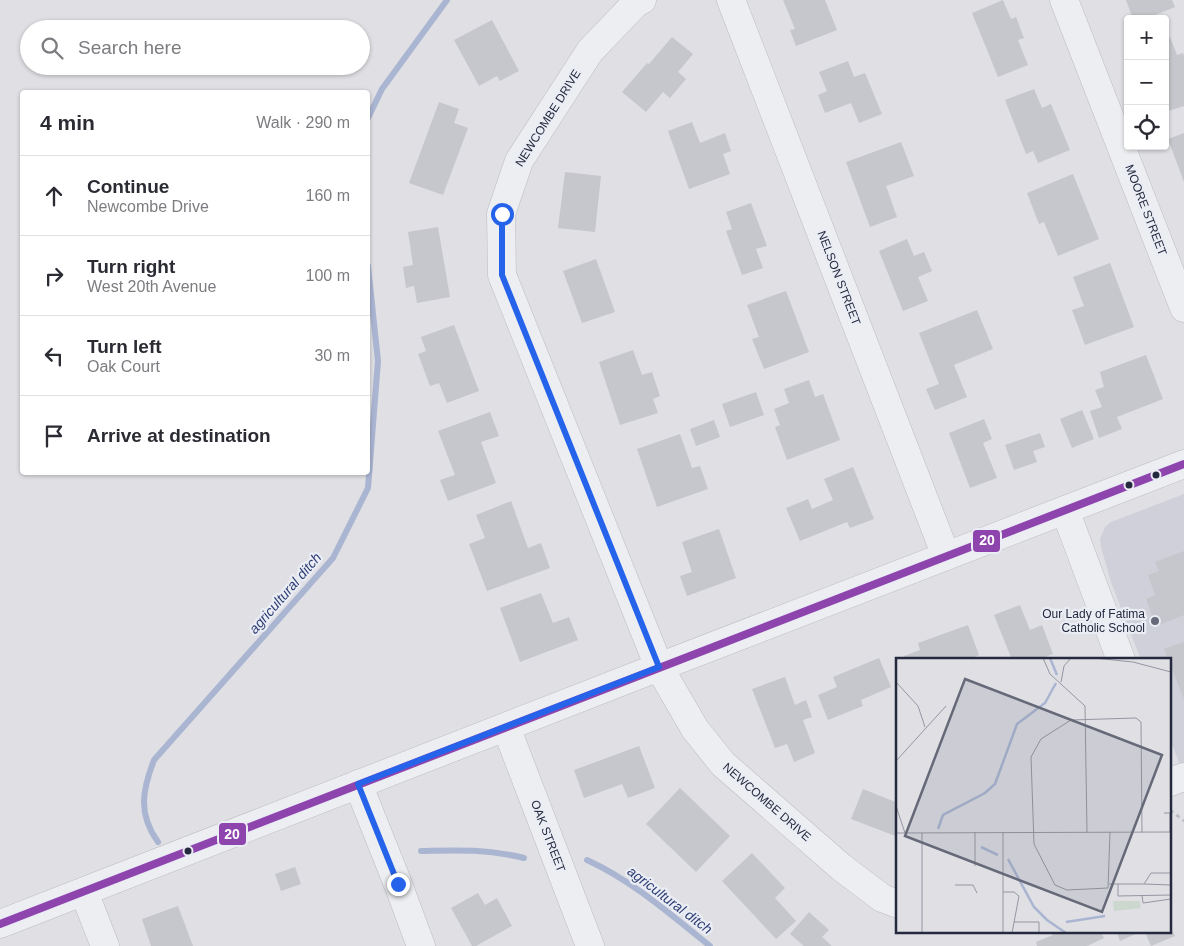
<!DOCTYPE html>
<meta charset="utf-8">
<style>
:root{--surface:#fff;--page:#f2f2f3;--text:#2b2b33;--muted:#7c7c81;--line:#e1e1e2}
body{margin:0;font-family:Helvetica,sans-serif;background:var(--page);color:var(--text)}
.controls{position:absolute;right:15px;top:15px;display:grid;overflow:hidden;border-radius:5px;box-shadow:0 1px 4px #0004}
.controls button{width:45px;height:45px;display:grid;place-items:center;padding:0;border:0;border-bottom:1px solid var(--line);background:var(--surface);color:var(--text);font:25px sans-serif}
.stop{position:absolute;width:15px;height:15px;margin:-11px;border:4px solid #2563eb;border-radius:50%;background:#fff}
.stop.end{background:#2563eb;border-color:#fff;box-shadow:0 1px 5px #0008}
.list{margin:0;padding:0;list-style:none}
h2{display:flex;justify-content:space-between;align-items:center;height:65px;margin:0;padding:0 20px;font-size:21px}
h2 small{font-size:16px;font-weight:400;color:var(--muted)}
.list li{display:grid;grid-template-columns:32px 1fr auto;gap:15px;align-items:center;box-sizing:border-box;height:80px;padding:0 20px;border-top:1px solid var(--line)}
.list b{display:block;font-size:19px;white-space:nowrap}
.list p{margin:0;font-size:16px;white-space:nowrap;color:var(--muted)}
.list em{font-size:16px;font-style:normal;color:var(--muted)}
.icon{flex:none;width:28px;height:28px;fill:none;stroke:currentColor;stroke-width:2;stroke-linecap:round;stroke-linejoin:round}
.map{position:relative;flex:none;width:1184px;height:946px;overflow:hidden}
.search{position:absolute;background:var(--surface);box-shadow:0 1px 4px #0004;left:20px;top:20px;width:350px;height:55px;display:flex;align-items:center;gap:12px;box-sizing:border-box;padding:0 18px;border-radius:28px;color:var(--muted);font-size:19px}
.panel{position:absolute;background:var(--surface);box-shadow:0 1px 4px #0004;left:20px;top:90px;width:350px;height:385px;border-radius:5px}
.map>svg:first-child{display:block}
.built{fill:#cfd0da}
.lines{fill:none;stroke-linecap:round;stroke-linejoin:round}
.stream{stroke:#aab5d2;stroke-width:6}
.building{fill:#c6c7cc}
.minor-casing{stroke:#bcbcc2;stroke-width:29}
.path{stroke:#bdbec4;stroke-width:3;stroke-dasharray:4 4;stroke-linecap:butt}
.minor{stroke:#edeef1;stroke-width:28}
.bus-1-casing{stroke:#ebedf5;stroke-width:11}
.bus-1{stroke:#8e44ad;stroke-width:8}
.route{stroke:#2563eb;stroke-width:6}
.bus-dot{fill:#25293e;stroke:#ebedf5;stroke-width:2}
.poi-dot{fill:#666978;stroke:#ebedf5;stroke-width:2}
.labels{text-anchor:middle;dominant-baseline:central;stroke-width:4.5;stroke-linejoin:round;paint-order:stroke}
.street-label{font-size:12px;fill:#25293e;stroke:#ebedf5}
.poi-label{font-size:12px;fill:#25293e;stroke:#ebedf5;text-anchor:end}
.water-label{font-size:14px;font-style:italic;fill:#2d3e74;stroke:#ebedf5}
.inset-river{fill:none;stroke:#aab5d2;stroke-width:2.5}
.inset-road{fill:none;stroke:#9596a2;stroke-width:1}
.view{fill:#666978;fill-opacity:0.15;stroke:#666978;stroke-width:2.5}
.inset-edge{fill:none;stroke:#25293e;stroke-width:2.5}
.line-badge{stroke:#ebedf5;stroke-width:2}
.badge-label{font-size:14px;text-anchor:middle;font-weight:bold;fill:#fff}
</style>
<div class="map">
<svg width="1184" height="946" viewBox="0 0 1184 946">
<rect width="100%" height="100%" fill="#dfdfe4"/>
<polygon class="built" points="1184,494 1184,775 1170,739 1170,660 1141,660 1111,582 1101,547 1100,539 1105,527 1111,522"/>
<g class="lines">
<g class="stream">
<polyline points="368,118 382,89 447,0"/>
<path d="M158,842C138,814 142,791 154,760L333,558L368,488L378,361L368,266"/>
<path d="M421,851C459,850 487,849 524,858"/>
<path d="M587,860C633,881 671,915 710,946"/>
</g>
</g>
<g class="building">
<polygon points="783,0 825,0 837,30 796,46 790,30 795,29"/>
<polygon points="1003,0 1011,19 1016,17 1024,38 1018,40 1028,65 998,77 972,13"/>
<polygon points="1126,0 1172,0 1175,7 1145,19 1133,19"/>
<polygon points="492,20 519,71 500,81 497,76 479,86 454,40"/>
<polygon points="672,37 693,54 678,72 686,79 670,98 663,92 646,112 622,92 647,63 649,64"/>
<polygon points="1170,37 1177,55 1183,53 1184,56 1184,106 1165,112 1165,39"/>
<polygon points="848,61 854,77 865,73 882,114 859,123 851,103 825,113 818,95 827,91 819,72"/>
<polygon points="1034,89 1042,108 1051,104 1070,150 1038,163 1033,151 1026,154 1005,100"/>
<polygon points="439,102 459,109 454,123 468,128 443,195 409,183"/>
<polygon points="692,122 700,143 725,133 731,151 723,154 730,174 689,189 668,131"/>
<polygon points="1184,133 1184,182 1168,139"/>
<polygon points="901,142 914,176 886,186 897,217 870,227 846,162"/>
<polygon points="565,172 601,176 595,232 558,228"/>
<polygon points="1073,174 1099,239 1058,256 1044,222 1039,224 1027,193"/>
<polygon points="751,203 767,246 756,249 763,268 742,275 726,231 732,229 726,212"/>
<polygon points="438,227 450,297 417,303 414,286 406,288 403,267 413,265 408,232"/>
<polygon points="907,239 914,256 924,252 932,271 918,277 928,301 903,311 879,251"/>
<polygon points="596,259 615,312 582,323 563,271"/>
<polygon points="1110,263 1134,327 1085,345 1072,310 1084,306 1073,277"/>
<polygon points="786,291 809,352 764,369 752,339 759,337 747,305"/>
<polygon points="977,310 993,349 954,365 967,397 935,410 926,389 939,384 919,333"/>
<polygon points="454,325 479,391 447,403 439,383 430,386 418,354 426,351 421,337"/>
<polygon points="633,350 642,375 652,372 660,396 653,399 658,413 620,425 599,362"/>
<polygon points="1146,355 1163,399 1117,417 1122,429 1099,438 1090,411 1102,407 1095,390 1104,387 1100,372"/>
<polygon points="809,380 815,397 823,394 840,440 787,460 775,427 780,425 774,409 789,403 784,389"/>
<polygon points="756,392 764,415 730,427 722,404"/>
<polygon points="1082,410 1094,439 1072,448 1060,419"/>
<polygon points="490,412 499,436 481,442 496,483 448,501 440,480 455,475 438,431"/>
<polygon points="984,419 992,439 983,443 997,478 970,488 949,433"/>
<polygon points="714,420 720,437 696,446 690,429"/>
<polygon points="1040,433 1045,447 1033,451 1037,462 1014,470 1005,445"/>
<polygon points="680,434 692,468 700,466 708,489 657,507 637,449"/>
<polygon points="853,467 874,519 850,528 847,522 800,541 786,508 808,499 812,509 833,500 824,479"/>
<polygon points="511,501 528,548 541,543 550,568 487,591 469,544 485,538 476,515"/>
<polygon points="719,529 736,578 687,596 680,576 692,572 682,542"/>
<polygon points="1184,551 1184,615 1156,626 1146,599 1155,595 1148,575 1159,571 1155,562"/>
<polygon points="541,593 553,623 569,617 578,640 520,662 500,608"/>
<polygon points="1020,605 1030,630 1042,625 1053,654 1038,660 1012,660 994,615"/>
<polygon points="968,625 979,655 967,660 905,660 904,656 920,650 918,643"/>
<polygon points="1184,642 1184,699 1170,665 1170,660 1168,660 1164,649"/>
<polygon points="879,658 891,687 861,700 863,706 828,720 818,695 837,687 833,677"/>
<polygon points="785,677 795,705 806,700 812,717 803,720 815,753 794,762 787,744 775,748 752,689"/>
<polygon points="639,746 655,788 628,798 622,784 584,798 574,770"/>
<polygon points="680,788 730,836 696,872 646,824"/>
<polygon points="863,789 898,803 898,837 851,819"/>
<polygon points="752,853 785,888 775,898 796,921 776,939 722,881"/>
<polygon points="295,867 301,884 281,891 275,874"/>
<polygon points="478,893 485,905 497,898 512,926 476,946 472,946 451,908"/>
<polygon points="178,906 193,946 151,946 142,919"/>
<polygon points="809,912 829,930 822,937 832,946 804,946 790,934"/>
<polygon points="1170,926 1175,936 1151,946 1145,932 1170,932"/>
<polygon points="1052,932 1101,932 1104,938 1087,946 1037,946 1036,942 1053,935"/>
<polygon points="1117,932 1140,932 1120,941"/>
</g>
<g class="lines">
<defs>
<g id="minor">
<polyline points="642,0 636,3 590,51 519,161 501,214 502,275 659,667 695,729 723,764 841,867 882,898 898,904"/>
<polyline points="731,0 946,556"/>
<polyline points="1064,0 1184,308"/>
<polyline points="1065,510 1121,660"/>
<polyline points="506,727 590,946"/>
<polyline points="1170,782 1184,777"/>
<polyline points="358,784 398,884 421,946"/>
<polyline points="84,892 105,946"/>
<polyline points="0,924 659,667 1184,464"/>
</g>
</defs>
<use href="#minor" class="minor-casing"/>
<polyline class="path" points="1170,810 1184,821"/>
<use href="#minor" class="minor"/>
<defs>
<polyline id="bus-1" points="0,924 1184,464"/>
</defs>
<use href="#bus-1" class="bus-1-casing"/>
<use href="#bus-1" class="bus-1"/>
</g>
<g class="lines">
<polyline class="route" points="398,884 358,784 659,667 502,275 502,214"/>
</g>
<g class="bus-dot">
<circle cx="1156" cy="475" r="4.5"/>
<circle cx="1129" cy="485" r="4.5"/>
<circle cx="188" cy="851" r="4.5"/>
</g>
<circle class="poi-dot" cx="1155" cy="621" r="5"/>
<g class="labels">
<g class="street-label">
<text transform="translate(548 118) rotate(-58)">NEWCOMBE DRIVE</text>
<text transform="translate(1146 210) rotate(69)">MOORE STREET</text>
<text transform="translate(839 278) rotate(69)">NELSON STREET</text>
<text transform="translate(767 802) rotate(41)">NEWCOMBE DRIVE</text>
<text transform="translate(548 836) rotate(69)">OAK STREET</text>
</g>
<g class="poi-label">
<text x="1145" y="614">Our Lady of Fatima<tspan x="1145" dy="14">Catholic School</tspan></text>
</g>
<g class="water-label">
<text transform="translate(285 593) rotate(-49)">agricultural ditch</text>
<text transform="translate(670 900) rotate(37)">agricultural ditch</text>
</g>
</g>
<g transform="translate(896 658)">
<rect width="275" height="275" fill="#dfdfe4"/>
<path d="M217,243H244L245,250L218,253Z" fill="#ccd7ce"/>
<path class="inset-river" d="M154,0L161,17M42,171L47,157L89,135L99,126L121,66L149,45L160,25M85,189L102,197M112,201L138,249L151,262L170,275M170,264L209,258"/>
<path class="inset-road" d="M147,0L154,16L189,48L191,174M198,0L237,4L275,14M0,24L22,48L29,69M165,24L168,8L175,0M0,103L50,48M0,148L9,175M268,155H274V174M79,174V208M214,174L212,230L171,232L159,227L138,186L135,99L145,81L175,62L240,60L245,64L246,174M0,175L275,174M213,226H248L255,215H275M222,226V238L275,237M248,226L275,227M59,227H77L81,235M107,234H118L123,238L116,275M246,237L247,245L275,241M118,264H143V275M26,275V175M107,275V174"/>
<path class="view" d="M69,21L266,97L206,254L9,178Z"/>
<rect width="275" height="275" class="inset-edge"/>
</g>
<g class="line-badge">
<rect x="972" y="529" width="29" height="24" rx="5" fill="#8e44ad"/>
<rect x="218" y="822" width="29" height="24" rx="5" fill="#8e44ad"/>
</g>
<g class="badge-label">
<text x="987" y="545">20</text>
<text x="232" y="839">20</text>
</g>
</svg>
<div class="controls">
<button>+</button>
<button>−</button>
<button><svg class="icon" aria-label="locate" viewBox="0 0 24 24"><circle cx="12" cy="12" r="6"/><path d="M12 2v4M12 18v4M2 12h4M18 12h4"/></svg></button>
</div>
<div class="stop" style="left:502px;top:214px"></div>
<div class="stop end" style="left:398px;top:884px"></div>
<div class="search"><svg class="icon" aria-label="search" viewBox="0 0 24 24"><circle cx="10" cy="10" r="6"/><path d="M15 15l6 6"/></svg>Search here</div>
<section class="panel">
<h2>4 min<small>Walk · 290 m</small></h2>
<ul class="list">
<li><svg class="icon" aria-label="ahead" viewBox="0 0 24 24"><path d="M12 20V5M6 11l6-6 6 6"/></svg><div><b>Continue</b><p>Newcombe Drive</p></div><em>160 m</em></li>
<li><svg class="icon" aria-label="right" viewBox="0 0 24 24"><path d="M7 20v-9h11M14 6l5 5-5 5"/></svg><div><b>Turn right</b><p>West 20th Avenue</p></div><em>100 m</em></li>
<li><svg class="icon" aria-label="left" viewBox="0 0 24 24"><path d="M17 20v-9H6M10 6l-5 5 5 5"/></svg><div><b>Turn left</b><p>Oak Court</p></div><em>30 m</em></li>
<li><svg class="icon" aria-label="arrive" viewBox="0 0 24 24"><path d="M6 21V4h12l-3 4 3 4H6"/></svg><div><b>Arrive at destination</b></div></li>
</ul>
</section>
</div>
